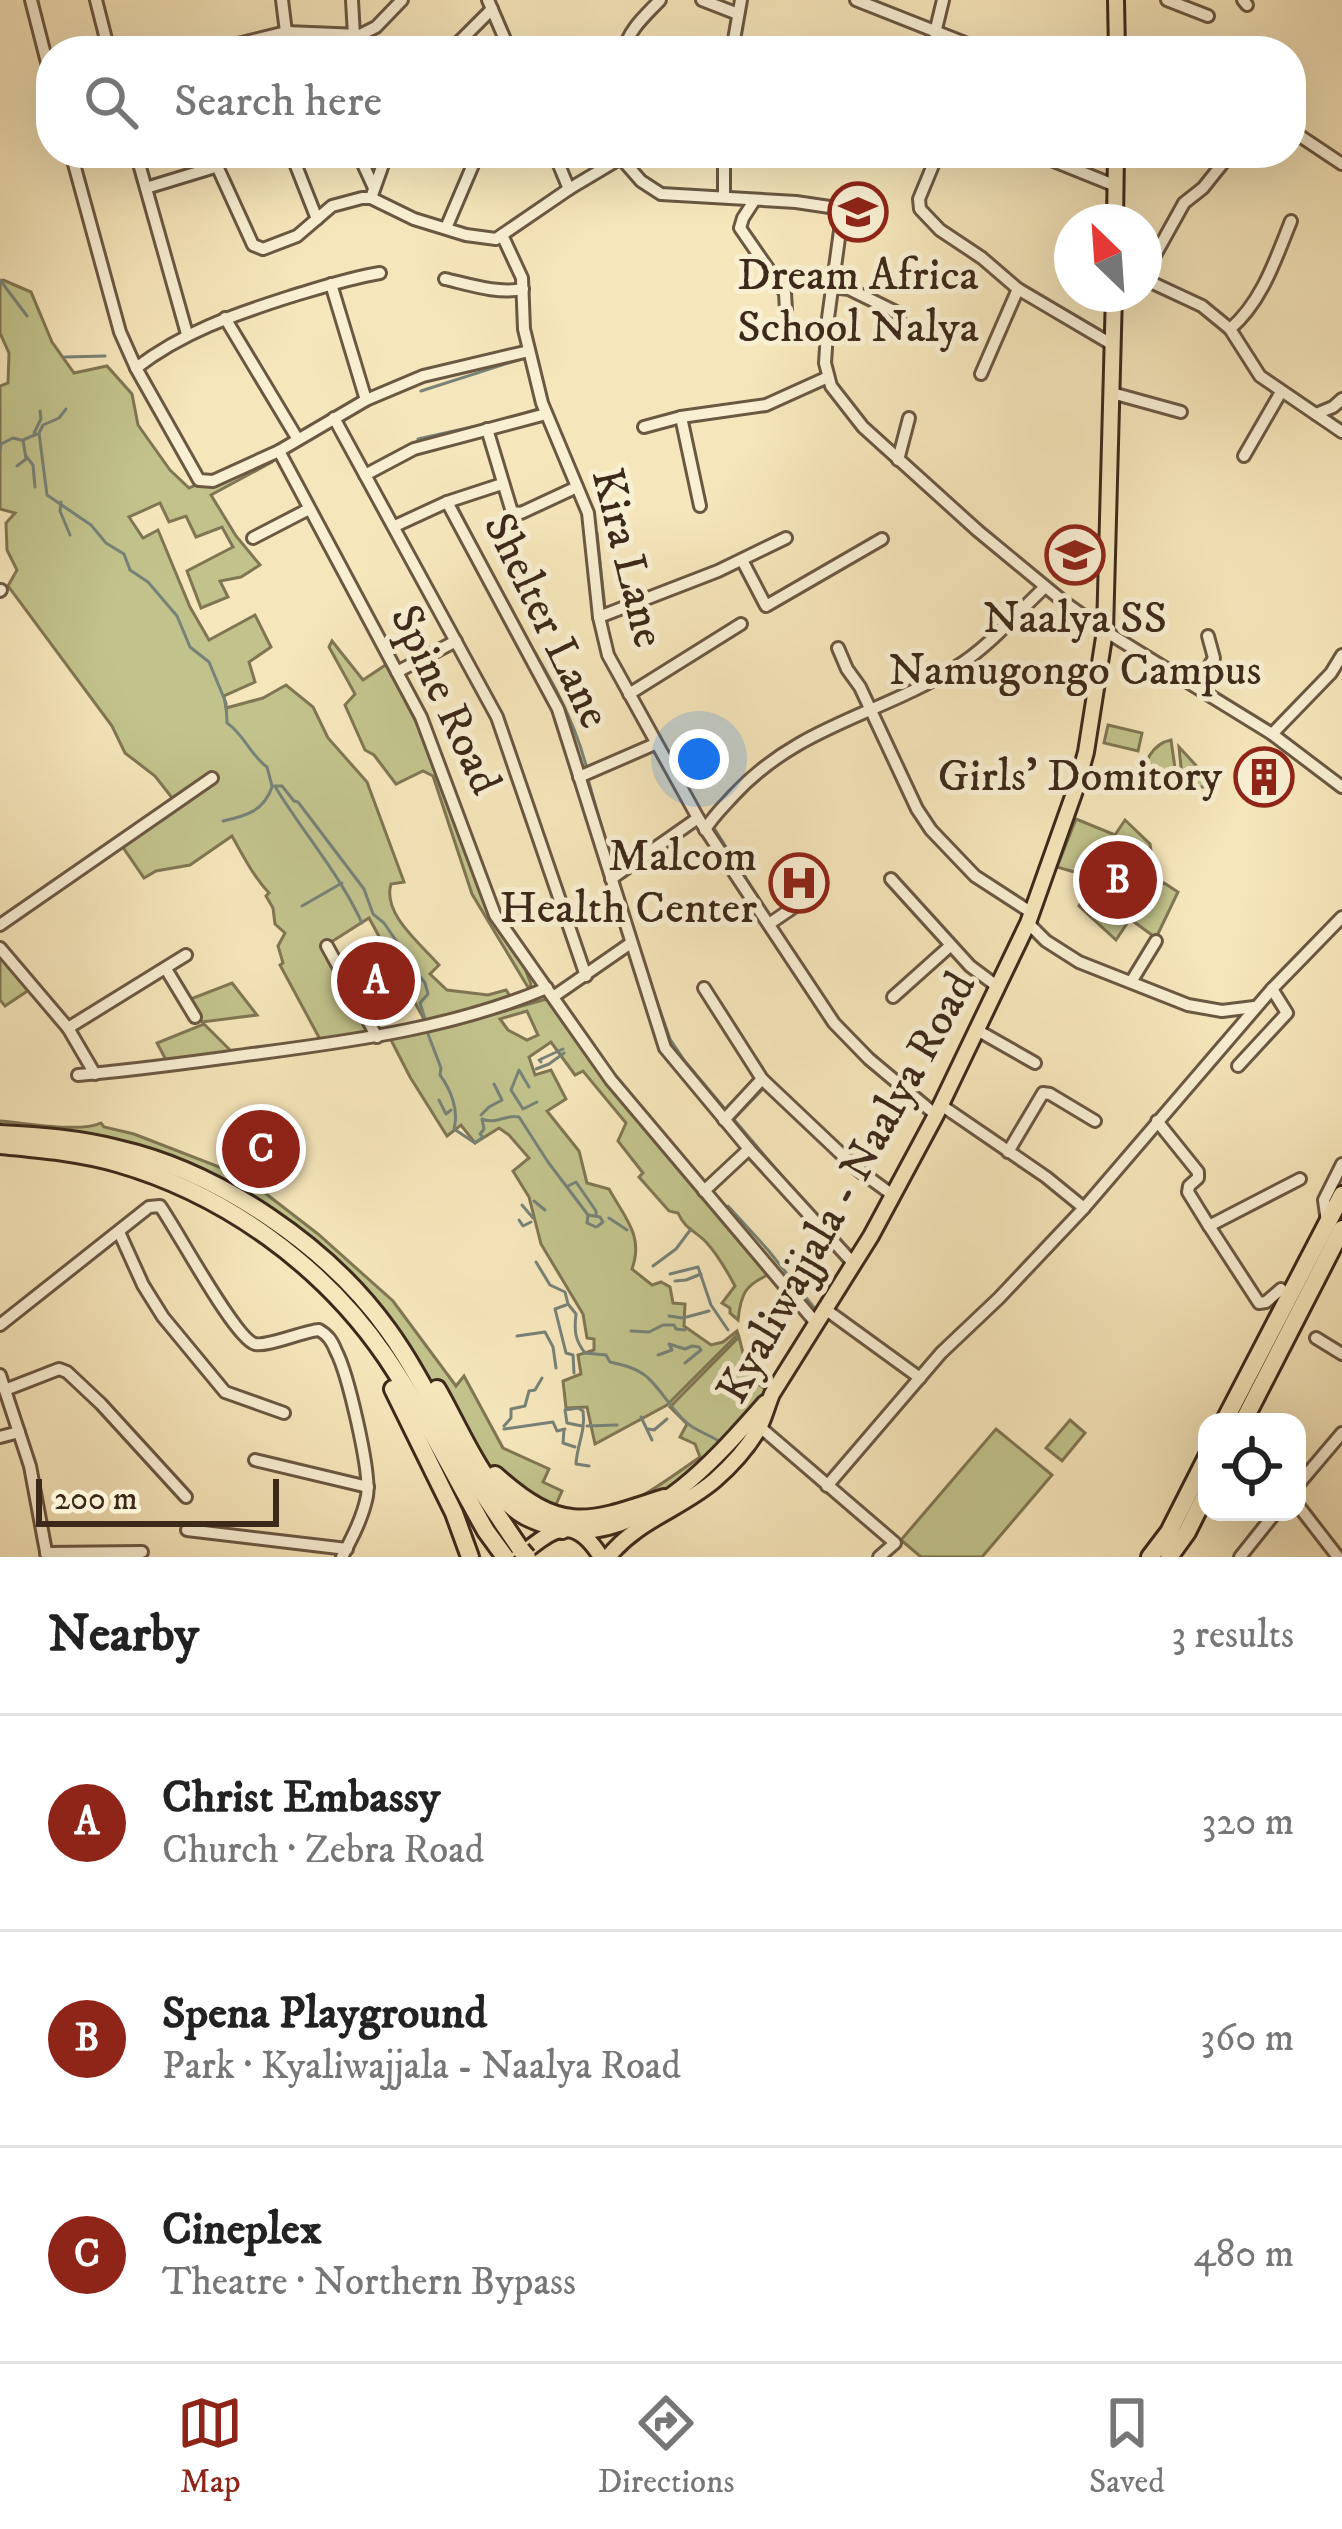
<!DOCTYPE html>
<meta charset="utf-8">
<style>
:root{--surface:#fff;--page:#f2f2f2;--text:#222;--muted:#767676;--line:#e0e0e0;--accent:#8f2418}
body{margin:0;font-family:"IM FELL DW Pica",serif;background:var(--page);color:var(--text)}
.controls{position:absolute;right:36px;bottom:36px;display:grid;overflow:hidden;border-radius:24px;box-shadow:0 12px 48px #0002}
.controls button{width:108px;height:108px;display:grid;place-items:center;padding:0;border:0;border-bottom:3px solid var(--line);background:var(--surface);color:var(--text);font:60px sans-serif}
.compass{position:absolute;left:1054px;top:204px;width:108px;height:108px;border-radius:50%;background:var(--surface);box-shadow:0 12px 48px #0002;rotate:335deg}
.scale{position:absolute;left:36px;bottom:30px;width:243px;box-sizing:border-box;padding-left:12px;border:6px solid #3d291a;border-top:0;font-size:33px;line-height:42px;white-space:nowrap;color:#3d291a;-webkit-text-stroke:9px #f9efd3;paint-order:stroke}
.you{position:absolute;left:699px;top:759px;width:42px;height:42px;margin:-30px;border:9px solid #fff;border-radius:50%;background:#1a73e8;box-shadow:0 0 0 18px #1a73e833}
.badge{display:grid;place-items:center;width:78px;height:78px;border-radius:50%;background:var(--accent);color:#fff;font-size:39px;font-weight:700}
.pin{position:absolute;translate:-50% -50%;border:6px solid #fff;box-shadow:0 3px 12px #0006}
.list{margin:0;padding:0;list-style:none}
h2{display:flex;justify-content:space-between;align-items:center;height:156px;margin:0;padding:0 48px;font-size:51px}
h2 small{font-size:39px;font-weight:400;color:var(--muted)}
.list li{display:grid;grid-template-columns:78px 1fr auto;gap:36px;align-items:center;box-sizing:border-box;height:216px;padding:0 48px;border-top:3px solid var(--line)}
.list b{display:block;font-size:45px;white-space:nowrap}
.list p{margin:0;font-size:39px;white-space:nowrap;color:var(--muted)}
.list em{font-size:39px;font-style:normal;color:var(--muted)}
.icon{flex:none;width:66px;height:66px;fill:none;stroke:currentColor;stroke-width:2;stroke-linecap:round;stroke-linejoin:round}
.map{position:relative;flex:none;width:1342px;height:1557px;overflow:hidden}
.search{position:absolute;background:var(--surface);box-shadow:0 12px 48px #0002;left:36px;right:36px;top:36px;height:132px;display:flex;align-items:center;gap:30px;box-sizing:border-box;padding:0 42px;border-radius:48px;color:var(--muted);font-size:45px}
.sheet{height:804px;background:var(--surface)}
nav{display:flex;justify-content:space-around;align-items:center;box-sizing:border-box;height:168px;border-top:3px solid var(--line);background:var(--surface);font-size:33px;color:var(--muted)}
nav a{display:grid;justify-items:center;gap:6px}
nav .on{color:var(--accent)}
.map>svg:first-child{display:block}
.green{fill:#c2c38c;stroke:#807653;stroke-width:3;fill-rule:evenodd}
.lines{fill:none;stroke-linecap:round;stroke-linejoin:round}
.stream{stroke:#778278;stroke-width:3}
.minor-casing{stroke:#6b5842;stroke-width:16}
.major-casing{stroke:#3d291a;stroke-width:20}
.highway-casing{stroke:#3d291a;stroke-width:22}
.minor{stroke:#f9efd3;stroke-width:10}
.major{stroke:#f6e6bb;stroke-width:14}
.highway{stroke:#f6e6bb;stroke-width:16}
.highway-bridge-casing{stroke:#3d291a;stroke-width:22;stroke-linecap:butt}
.highway-bridge{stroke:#f6e6bb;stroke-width:16}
.labels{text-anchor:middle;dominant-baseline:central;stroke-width:10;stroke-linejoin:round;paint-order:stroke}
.poi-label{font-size:45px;fill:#3d291a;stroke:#f9efd3}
.street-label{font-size:45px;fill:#3d291a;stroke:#f9efd3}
</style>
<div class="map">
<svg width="1342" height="1557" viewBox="0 0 1342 1557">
<rect width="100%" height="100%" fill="#f6e6bb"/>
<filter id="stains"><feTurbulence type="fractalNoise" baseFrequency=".00167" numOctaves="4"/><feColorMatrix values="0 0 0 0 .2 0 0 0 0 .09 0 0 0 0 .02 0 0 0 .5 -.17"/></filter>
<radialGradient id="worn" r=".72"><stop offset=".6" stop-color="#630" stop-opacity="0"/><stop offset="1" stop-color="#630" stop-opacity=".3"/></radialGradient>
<g class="green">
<path d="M3,280L31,292L52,342L74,373L107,366L132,394L138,425L170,470L189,488L278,448L272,462L211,495L236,536L260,565L241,577L220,581L228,597L201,608L187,571L233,547L222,527L196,537L186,516L169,522L160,503L129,517L143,538L158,530L190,607L209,640L255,615L271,647L249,662L255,682L224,696L226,708L263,698L286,685L313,707L328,738L367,782L404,882L391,884C382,914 421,944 439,965L430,974L447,990L488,995L506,990L512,999L426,1023L369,918L328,944L372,1031L322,1043L280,965L283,963L278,946L285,933L275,924L273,908L266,896L269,893C254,877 243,856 232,836L190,865L156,871L144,878L118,840L173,799L155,776L125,753L112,726L8,586L17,570L7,550L6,523L15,513L0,509V386L8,383L9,353L0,333V281Z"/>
<polygon points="332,641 363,680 387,664 440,770 487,908 524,966 531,984 529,989 472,894 433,776 423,771 396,784 374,755 365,750 345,705 355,694 329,647"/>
<polygon points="1108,725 1142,733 1138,751 1104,743"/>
<path d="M1171,740L1178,789L1152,790L1140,780C1145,763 1151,744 1171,740Z"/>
<polygon points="1179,747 1216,787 1183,787"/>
<polygon points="1076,819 1115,835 1125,820 1150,844 1151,851 1135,875 1155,891 1164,883 1178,892 1156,938 1130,919 1116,940 1079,906 1095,878 1057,867"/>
<polygon points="0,954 29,990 5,1006 0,1000"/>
<polygon points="232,983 257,1015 202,1022 188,1000"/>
<path d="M550,998L770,1274C745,1285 741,1293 738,1320L730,1313V1308L722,1303L735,1286C727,1271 718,1255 706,1242C694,1230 685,1229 678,1213L669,1211L639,1177L643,1173L618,1141L626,1123L583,1071L575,1075L551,1042L529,1057L535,1075L551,1070L566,1099L547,1111L579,1151L587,1183L609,1189C625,1218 644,1236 632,1269L652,1285L661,1282L670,1287L673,1303L685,1304L684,1326L711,1345L723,1342L737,1331L738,1334L667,1405L595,1444L587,1407L566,1408L563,1381L581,1374L578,1355L594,1350V1339L587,1338L583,1314L541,1244L529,1197L513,1171L529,1158L509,1135L499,1128L475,1143L461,1125L447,1136L410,1077L390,1038L449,1027ZM527,1011L538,1035L527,1040L508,1030L500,1019Z"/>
<polygon points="204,1024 233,1053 166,1060 157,1043"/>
<path d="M0,1121C27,1123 79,1133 101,1123L104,1127L134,1134L222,1168L265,1193L318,1234L393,1301L456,1386L464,1376L503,1448L549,1469L543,1482L562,1491L554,1509C562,1511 573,1515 582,1515C622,1516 668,1479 700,1457L695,1444L680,1437L687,1424L670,1407L739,1337L749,1377L769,1392C757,1410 745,1429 731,1446C691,1492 636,1513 582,1538C568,1536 560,1530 547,1527C539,1524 529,1524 521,1519C469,1485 440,1388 401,1336C329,1239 220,1161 101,1136C67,1129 34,1128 0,1126Z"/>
<polygon points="1070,1420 1085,1433 1062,1461 1046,1448"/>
<polygon points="996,1429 1052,1475 982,1557 921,1557 901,1540"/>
</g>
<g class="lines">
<g class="stream">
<polyline points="0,280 27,316"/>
<polyline points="65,357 105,356"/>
<polyline points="421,391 524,358"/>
<path d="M66,409L59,418L43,425L39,433L47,495L91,525L106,543L124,554L130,570L148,582L177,616L190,647L209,662L226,703L227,723C244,734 250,755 267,767L272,786H282L294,801L298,802L364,889L373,914L384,923L397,942L404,972L415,970L425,983L428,994L420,1003L426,1022"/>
<polyline points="494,431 502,462"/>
<polyline points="34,433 41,419 40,411"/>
<polyline points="418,439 503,420 541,408"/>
<polyline points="0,451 1,444 13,438 21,440"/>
<polyline points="26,456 33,465 35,487"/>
<polyline points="17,466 26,459 23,440 37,434"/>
<polyline points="230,468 248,459"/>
<polyline points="61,502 60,511 70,535"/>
<polyline points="456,504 487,565"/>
<polyline points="597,533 605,609"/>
<path d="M520,627C547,672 574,717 587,769"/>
<polyline points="662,743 680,773"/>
<polyline points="588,779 608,850"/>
<path d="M276,788C304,834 339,873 362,923"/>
<path d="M223,821C246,816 264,811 272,787"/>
<polyline points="714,828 760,900"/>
<polyline points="302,906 342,883"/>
<polyline points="613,949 625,939"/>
<polyline points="643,962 670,1039 684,1060 725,1109"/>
<polyline points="837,1019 886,1067"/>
<path d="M428,1034L441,1068L440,1075C451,1090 459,1110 454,1129L475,1143L483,1137L480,1134L484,1129L482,1119C496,1125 505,1114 519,1117L548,1162L588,1215L587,1223L596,1227"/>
<polyline points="541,1062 539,1060 563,1049"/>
<polyline points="536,1069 549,1064 564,1053"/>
<polyline points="529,1087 519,1070 511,1090 523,1109 537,1102"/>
<polyline points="439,1100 446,1114 451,1110"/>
<polyline points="481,1115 489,1107 502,1100 494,1084"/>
<polyline points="731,1116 787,1182"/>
<polyline points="734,1119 762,1090"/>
<polyline points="568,1186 576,1182 596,1211 596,1216"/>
<polyline points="534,1201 545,1210"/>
<polyline points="522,1205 533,1218"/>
<polyline points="728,1206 768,1250 816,1310 821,1301"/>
<polyline points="588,1215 600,1217 603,1222 598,1226"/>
<polyline points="609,1218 627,1230"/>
<polyline points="519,1220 523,1226 531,1222"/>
<path d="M536,1262L550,1285L565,1292L568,1304L576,1314C574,1331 575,1340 585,1353L606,1355L610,1362C623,1365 637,1368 647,1377C661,1389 671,1409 686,1422C695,1431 709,1434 720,1442"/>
<polyline points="653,1266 676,1249 691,1229"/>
<polyline points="857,1271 891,1213"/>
<polyline points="670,1274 698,1267 711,1305 728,1330"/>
<polyline points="675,1281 686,1280 701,1274"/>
<polyline points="823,1298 832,1285"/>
<polyline points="566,1305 555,1309 566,1353 573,1355 574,1373"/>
<polyline points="669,1316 683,1318 709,1311"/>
<polyline points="631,1331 649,1332 663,1325 674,1325 676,1329 685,1330"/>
<polyline points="517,1336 545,1332 553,1347 556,1368"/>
<polyline points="658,1355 672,1350 669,1344 685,1349 692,1346 699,1347 701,1350 685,1363"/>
<polyline points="641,1417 652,1440"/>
<polyline points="504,1426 511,1418 511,1409 525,1406 529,1391 535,1390 542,1378"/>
<path d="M582,1426L567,1423L565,1410L578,1408L583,1411C586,1430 577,1445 576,1464L589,1466"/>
<polyline points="587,1426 617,1425"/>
<polyline points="504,1429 553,1422 557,1431 565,1429"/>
<polyline points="649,1429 654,1430 667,1419"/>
<polyline points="564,1430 563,1443 575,1447"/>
</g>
<defs>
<g id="minor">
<polyline points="31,0 51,78"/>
<polyline points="96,0 109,51"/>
<polyline points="282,0 286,32"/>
<polyline points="352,0 354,36"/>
<polyline points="488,0 510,51"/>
<polyline points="702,0 738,14"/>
<polyline points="856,0 985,51"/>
<polyline points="1167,0 1208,16"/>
<polyline points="1243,0 1247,5"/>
<polyline points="935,33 943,0"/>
<polyline points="336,35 356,51"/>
<polyline points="210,51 286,32 360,35 376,27 402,0"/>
<polyline points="450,51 492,9"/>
<path d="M624,51C628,30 646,15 660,0"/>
<polyline points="732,51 741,0"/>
<polyline points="1022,51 1057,46 1075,51"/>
<polyline points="1291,130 1342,164"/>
<polyline points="71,153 120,332 136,368 199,480 213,481 279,451 366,400 423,376 529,351"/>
<polyline points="136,153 187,334"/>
<polyline points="211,153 253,245 263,249 297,236 332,206 362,198 371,198 414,219 466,235 496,239 569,189 621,158 641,181 661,194 796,202 843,209 828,318 825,363 831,386 863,427 978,531 1064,602 1105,631 1272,734 1342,787"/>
<polyline points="291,153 317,219"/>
<polyline points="358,153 374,188"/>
<polyline points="554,153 569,189"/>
<polyline points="938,153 919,199 920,209 940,230 982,258 1018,289 1113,345"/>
<polyline points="1034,153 1116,186"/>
<polyline points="146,188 215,167"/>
<polyline points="724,197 724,153"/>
<polyline points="371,198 387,153"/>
<polyline points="754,201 743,218 740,228 785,293 786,310"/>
<polyline points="446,228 478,153"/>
<polyline points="502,235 522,278 524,329 542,403 588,513 599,617 608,655 698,818 834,1023 869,1059 936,1115"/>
<polyline points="1144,275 1184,203 1203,188 1231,153"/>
<path d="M445,279C471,285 497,294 523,289"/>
<polyline points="1144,279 1202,306 1230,329 1260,376 1342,432"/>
<polyline points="331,284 366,400"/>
<polyline points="832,287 849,289 900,314"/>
<polyline points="225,318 297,438"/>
<path d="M1230,329C1262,302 1276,258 1291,221"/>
<path d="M136,368C183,332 233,315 289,297C319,288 349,278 380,273"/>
<polyline points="981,374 1018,289"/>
<polyline points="1112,393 1181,412"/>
<polyline points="1316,414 1333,407 1342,399"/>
<polyline points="681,417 700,506"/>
<polyline points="334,418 497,717 586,976"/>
<polyline points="644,427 681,417 766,405 828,377"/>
<polyline points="487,429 512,512 521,513 577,487"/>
<polyline points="279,451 421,717 495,915 611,1080 816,1323"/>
<polyline points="1244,456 1281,392"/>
<polyline points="898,460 909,418"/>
<polyline points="365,475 414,449 546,414"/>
<polyline points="447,502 558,709 665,1048 749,1149 854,1264"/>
<polyline points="395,526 447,502 502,484"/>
<polyline points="253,538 309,509"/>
<polyline points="742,560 766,606 882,539"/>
<polyline points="0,591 1,590"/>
<polyline points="599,617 718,571 786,538"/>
<polyline points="838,648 847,669 860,687 917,809 931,830 975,876 1032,913"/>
<polyline points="397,672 456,641"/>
<polyline points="1197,686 1214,658 1208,636"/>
<polyline points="629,694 741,624"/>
<polyline points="1272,734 1331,673 1342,655"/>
<polyline points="579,777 655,744"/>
<path d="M705,830C712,817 724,806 734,795C799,725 880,715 956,667C989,647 1016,614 1045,587"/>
<polyline points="611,879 698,818"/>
<polyline points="891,879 970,966 998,987"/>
<polyline points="1028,923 1046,941 1079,962 1188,1005 1222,1011 1254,1007"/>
<polyline points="769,924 816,892"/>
<polyline points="0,925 212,778"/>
<polyline points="327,946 377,1037"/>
<polyline points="0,948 68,1028 186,955"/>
<polyline points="166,969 195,1017"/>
<polyline points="1131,982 1156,941"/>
<polyline points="704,988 762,1079 857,1169 894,1196"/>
<polyline points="553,997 631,943"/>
<polyline points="893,997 950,946"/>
<polyline points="68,1028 95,1074"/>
<polyline points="977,1030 1035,1063"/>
<polyline points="1238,1066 1287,1013 1272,989"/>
<path d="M78,1075C139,1070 200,1061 261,1053C359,1040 455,1027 547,988"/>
<polyline points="941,1105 1046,1177 1084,1208"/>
<polyline points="724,1120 762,1079"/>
<polyline points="1157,1121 1198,1172 1198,1178 1189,1186 1188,1192 1209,1226 1300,1179"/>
<polyline points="1008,1152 1043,1093 1050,1094 1095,1121"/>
<polyline points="704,1191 749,1149"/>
<polyline points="1327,1222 1324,1200 1342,1164"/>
<polyline points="1209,1226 1259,1303 1266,1302 1281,1289"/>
<polyline points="119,1232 143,1285 163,1317 225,1392 284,1413"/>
<polyline points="825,1309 920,1378"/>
<path d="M0,1325L149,1207L160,1206C176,1228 235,1339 255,1344C267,1347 304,1331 319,1330C328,1335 332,1341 336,1351C348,1374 371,1472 367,1496C363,1517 352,1538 342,1557"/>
<polyline points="1316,1338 1342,1354"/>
<polyline points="0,1375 30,1466 47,1557"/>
<polyline points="5,1390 59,1369 67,1372 101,1404 186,1497"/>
<polyline points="760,1427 895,1543 879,1557"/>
<polyline points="0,1437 19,1432"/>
<polyline points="255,1460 368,1487"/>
<polyline points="827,1486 941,1353 999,1298 1084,1208 1272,989 1342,917"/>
<polyline points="1297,1486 1342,1433"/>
<polyline points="1297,1504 1338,1557"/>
<polyline points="187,1530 347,1549"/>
<polyline points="46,1553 142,1552"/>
<polyline points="1240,1557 1276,1512"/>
</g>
<g id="major">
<polyline points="1116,0 1117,51"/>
<polyline points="1115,222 1116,153"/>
<path d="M581,1531C656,1529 719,1455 765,1403"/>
<path d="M518,1557C552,1530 573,1511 601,1557"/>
<path d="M608,1557C639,1519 680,1510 715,1480C731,1466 747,1448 758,1430C764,1419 767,1406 772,1394L871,1236L936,1115L1028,923L1077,785L1086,752L1105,631L1114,294"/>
</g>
<g id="highway">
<path d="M0,1134C40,1136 79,1139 118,1149C219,1172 328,1246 388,1330C422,1377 445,1431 475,1481C490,1505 506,1527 521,1550"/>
<path d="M0,1145C39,1149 79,1152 117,1163C225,1194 323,1265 386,1357C423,1412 453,1473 486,1531L505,1557"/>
<polyline points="393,1389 454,1513 470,1557"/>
<path d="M437,1389C460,1428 484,1493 525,1516C536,1522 550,1526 562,1530"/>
<polyline points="1224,1422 1342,1195"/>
<polyline points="1243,1422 1342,1229"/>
<path d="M495,1475C561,1534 586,1524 664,1498"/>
<polyline points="1150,1557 1169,1532 1207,1457"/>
<polyline points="1169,1557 1187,1532 1207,1492"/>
</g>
</defs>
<use href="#minor" class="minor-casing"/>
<use href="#major" class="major-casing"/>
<use href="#highway" class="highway-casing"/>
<use href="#minor" class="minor"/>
<use href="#major" class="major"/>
<use href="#highway" class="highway"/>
<defs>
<polyline id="highway-bridge" points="521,1550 527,1557"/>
</defs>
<use href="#highway-bridge" class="highway-bridge-casing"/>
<use href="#highway-bridge" class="highway-bridge"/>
</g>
<defs>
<symbol id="school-ring" viewBox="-11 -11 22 22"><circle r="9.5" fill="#f9efd3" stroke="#8f2418" stroke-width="1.5"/><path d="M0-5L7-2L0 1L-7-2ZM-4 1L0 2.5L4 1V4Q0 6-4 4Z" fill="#8f2418"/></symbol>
<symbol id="building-ring" viewBox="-11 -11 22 22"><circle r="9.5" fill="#f9efd3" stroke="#8f2418" stroke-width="1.5"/><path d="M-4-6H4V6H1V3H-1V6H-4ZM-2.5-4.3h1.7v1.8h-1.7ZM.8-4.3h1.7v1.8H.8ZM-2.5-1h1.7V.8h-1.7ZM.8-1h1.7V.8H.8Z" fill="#8f2418"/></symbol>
<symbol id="hospital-ring" viewBox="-11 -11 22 22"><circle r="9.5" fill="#f9efd3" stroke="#8f2418" stroke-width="1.5"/><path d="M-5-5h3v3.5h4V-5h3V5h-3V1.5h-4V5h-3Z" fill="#8f2418"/></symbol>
</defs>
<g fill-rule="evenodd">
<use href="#school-ring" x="825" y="179" width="66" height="66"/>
<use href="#school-ring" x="1042" y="522" width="66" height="66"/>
<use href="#building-ring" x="1231" y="744" width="66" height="66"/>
<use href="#hospital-ring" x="766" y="850" width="66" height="66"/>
</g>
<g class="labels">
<g class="poi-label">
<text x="858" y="276">Dream Africa<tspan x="858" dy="52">School Nalya</tspan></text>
<text x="1075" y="619">Naalya SS<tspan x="1075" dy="52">Namugongo Campus</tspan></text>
<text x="1222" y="777" text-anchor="end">Girls' Domitory</text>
<text x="757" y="857" text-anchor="end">Malcom<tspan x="757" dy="52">Health Center</tspan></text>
</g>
<g class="street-label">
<text transform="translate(627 558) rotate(76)">Kira Lane</text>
<text transform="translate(546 621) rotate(64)">Shelter Lane</text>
<text transform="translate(445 700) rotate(65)">Spine Road</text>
<text transform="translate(847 1188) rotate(-61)">Kyaliwajjala - Naalya Road</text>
</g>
</g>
<rect width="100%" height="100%" filter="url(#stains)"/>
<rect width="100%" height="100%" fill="url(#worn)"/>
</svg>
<div class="controls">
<button><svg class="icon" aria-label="locate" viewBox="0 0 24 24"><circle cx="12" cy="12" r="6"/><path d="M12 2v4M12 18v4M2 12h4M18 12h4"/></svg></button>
</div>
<svg class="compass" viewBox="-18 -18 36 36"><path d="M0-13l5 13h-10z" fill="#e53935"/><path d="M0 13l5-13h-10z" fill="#767676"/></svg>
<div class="scale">200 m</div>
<div class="you"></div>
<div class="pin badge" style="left:376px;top:981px">A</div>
<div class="pin badge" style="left:1118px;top:880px">B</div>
<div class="pin badge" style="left:261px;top:1149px">C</div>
<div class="search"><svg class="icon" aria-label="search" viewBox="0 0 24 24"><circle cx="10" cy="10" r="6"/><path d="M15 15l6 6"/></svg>Search here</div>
</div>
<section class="sheet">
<h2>Nearby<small>3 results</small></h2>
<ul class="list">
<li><span class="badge">A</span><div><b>Christ Embassy</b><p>Church · Zebra Road</p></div><em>320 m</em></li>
<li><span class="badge">B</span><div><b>Spena Playground</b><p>Park · Kyaliwajjala - Naalya Road</p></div><em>360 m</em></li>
<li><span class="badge">C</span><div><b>Cineplex</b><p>Theatre · Northern Bypass</p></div><em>480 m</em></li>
</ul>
</section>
<nav>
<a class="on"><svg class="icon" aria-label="map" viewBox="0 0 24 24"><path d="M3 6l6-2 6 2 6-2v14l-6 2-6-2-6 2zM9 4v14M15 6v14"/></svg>Map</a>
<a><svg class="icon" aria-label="directions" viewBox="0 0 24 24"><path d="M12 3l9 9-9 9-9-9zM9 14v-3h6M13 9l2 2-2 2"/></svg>Directions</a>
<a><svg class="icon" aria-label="saved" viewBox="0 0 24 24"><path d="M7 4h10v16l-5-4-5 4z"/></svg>Saved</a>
</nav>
